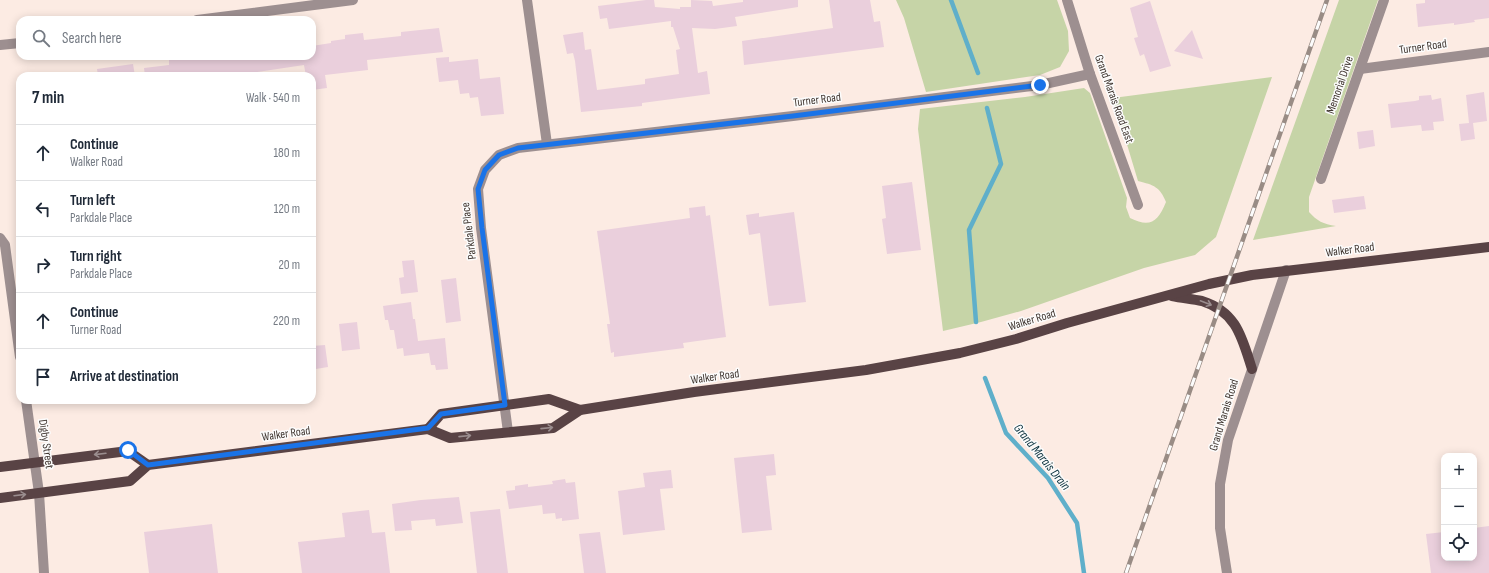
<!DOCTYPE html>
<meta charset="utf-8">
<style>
:root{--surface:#fff;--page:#f2f2f3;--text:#1f2937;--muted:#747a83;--line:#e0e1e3}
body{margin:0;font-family:"Sofia Sans Condensed",sans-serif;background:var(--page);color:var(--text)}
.controls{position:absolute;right:12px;bottom:12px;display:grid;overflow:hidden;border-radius:8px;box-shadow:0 2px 10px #0003}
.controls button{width:36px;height:36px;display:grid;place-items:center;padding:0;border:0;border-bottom:1px solid var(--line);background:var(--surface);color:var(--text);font:20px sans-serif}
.stop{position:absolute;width:12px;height:12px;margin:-9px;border:3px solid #1a73e8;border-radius:50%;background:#fff}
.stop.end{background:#1a73e8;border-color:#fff;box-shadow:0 1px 4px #0008}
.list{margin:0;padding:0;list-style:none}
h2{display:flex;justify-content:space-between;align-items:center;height:52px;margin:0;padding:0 16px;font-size:17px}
h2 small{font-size:13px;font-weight:400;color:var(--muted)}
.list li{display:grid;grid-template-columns:26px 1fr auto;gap:12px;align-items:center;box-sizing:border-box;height:56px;padding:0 16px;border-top:1px solid var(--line)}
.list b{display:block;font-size:15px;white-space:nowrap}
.list p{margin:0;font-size:13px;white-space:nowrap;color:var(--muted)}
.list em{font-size:13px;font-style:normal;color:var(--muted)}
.icon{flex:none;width:22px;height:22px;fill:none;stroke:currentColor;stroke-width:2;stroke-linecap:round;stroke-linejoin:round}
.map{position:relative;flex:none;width:1489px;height:573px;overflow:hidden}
.search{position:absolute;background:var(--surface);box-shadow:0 2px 10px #0003;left:16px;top:16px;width:300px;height:44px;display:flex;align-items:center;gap:10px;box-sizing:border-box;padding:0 14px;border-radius:12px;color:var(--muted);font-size:15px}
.panel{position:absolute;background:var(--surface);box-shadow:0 2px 10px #0003;left:16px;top:72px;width:300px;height:332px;border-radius:12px}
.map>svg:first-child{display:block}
.green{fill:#c6d4a7}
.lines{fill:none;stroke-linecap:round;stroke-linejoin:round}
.stream{stroke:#5fafca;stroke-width:4.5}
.building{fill:#eacfdc}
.minor{stroke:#9d8f90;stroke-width:10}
.major{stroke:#594345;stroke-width:10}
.rail-casing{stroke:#998c85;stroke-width:4.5}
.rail{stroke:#fcfcfc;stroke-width:3;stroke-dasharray:9;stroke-linecap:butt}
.oneway{stroke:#9a8d8e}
.route{stroke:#1a73e8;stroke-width:5}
.labels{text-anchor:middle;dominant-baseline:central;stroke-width:3;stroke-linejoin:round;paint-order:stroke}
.street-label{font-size:12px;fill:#403630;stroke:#fcfcfc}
.water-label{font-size:13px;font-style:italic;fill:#0c323e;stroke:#fcfcfc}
</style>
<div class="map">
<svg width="1489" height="573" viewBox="0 0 1489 573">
<rect width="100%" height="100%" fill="#fcebe3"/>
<g class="green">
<polygon points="896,0 1057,0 1068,31 1069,51 1060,67 1040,75 926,92 904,18"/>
<path d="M1339,0H1378L1309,197V212C1317,221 1323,224 1336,226L1253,240Z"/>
<path d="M1272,77L1216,237L1195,255L1144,268L1021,311L981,322L943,331L918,129L920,109L1025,97L1084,88L1090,93L1127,198L1126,207L1130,218C1150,228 1158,222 1166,202C1160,187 1154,185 1138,181L1113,98Z"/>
</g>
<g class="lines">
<g class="stream">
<polyline points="951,0 978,73"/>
<polyline points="976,322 969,230 1001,164 987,108"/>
<polyline points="985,378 1006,433 1048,478 1077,523 1084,573"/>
</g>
</g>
<g class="building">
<polygon points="646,0 654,0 655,7 680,9 680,7 691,7 691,0 712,1 713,6 743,2 743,0 798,0 798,7 735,17 737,26 715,29 692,28 698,73 707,71 710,94 642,103 642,106 581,112 575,61 573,53 567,54 563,35 583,32 585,50 591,49 597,90 645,84 645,79 679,74 676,50 680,49 673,27 671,27 671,21 609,29 607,18 600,19 598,6"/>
<polygon points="829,0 870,0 874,22 880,21 884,47 744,65 742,41 833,28"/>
<polygon points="1425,0 1489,0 1489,18 1474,20 1475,22 1454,25 1454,23 1418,27 1416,4 1425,3"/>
<polygon points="1150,1 1171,66 1150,72 1144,54 1140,56 1134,38 1138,37 1130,8"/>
<polygon points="439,28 443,52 367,60 368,70 325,75 327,88 312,90 312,76 306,76 304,65 231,76 145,76 144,68 169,65 169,59 193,56 312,56 312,46 331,43 331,41 345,39 345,35 363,33 364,40 401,36 401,32"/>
<polygon points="1192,30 1203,59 1174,51"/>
<polygon points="449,57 449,62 478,59 480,79 500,77 504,114 481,116 478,97 470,98 469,93 460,94 458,80 439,82 436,58"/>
<polygon points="133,64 135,76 98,76 97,69"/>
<polygon points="1484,92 1487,121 1473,123 1475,139 1461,141 1459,124 1469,123 1466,95"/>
<polygon points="1431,95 1432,100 1441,98 1444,121 1433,122 1434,130 1422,131 1421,125 1391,128 1388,104 1415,101 1419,100 1419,96"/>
<polygon points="1373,130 1375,146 1359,149 1357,132"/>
<polygon points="912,182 921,250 887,254 882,219 886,218 882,186"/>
<polygon points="1364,196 1366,209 1334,213 1332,200"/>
<polygon points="705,206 706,216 710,215 726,337 683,343 684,348 614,357 614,352 611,353 607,324 610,324 597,231 690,218 689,208"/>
<polygon points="794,212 806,302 769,306 760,233 749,235 746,215 759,213 759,217"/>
<polygon points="414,260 418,292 401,294 399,278 404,277 402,261"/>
<polygon points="456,278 461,321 446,323 441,280"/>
<polygon points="411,302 413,319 415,319 418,341 445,338 448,369 436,370 435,365 431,365 429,353 404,356 403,348 397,349 394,330 390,330 388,320 385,320 383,306"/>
<polygon points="357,322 360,349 342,351 339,324"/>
<polygon points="325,345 328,367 316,369 315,363 312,363 312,346"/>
<polygon points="774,454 776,475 766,476 772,530 742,533 734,458"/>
<polygon points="671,470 673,488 660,489 665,530 623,535 618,491 645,487 643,473"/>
<polygon points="565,479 566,483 575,482 579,519 562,521 562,518 556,519 555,513 543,514 542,505 509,509 506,491 515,490 515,486 528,484 528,487 553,484 552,481"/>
<polygon points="459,497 463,523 436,526 435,519 411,521 412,530 395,531 392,504 421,500"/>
<polygon points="500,509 508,573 477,573 470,512"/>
<polygon points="369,510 372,533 385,532 390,573 302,573 298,542 345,537 342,513"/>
<polygon points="212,524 218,573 149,573 144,532"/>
<polygon points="1489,526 1489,573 1431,573 1426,534 1444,532 1444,558 1474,558 1474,528"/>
<polygon points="600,532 606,573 584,573 579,534"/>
</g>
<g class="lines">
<g class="minor">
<polyline points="527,0 547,144"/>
<polyline points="1067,0 1090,74 1138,205"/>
<polyline points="197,20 353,0"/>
<polyline points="0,45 20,43"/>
<polyline points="1360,69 1489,52"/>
<polyline points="1321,179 1384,0"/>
<polyline points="0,238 5,245 20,357"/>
<polyline points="26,400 39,493 44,573"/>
<polyline points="508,432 481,228 478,189 485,170 499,155 518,148 793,116 1040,85 1090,74"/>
<polyline points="1227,573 1220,528 1220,484 1228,440 1286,270"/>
</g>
<g class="major">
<path d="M1172,296C1182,298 1192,299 1202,301C1237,312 1242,338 1252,369"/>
<polyline points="428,429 441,414 549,399 580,410"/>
<polyline points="0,467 128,451 148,465"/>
<polyline points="0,498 130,481 148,465 428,429 450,438 553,428 580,410 694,392 866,370 960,353 1016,339 1067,323 1209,284 1252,275 1489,247"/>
</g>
<defs>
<polyline id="rail" points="1126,573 1327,0"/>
</defs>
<use href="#rail" class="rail-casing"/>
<use href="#rail" class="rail"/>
</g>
<defs><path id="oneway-shaft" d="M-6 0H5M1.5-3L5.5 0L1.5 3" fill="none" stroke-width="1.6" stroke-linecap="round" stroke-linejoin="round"/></defs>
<g class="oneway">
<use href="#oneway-shaft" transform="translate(1206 303) rotate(21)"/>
<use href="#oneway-shaft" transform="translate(547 428) rotate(-6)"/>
<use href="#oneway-shaft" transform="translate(465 436) rotate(-6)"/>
<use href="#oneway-shaft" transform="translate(100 454) rotate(173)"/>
<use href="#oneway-shaft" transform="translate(20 495) rotate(-7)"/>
</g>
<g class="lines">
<polyline class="route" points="128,450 148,465 428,428 441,414 505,405 482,228 478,189 485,170 499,155 518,148 793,116 1040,85"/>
</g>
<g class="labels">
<g class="street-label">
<text transform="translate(1423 47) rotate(-8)">Turner Road</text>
<text transform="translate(1340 85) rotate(-71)">Memorial Drive</text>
<text transform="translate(1114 99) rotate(70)">Grand Marais Road East</text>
<text transform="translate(817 100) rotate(-7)">Turner Road</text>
<text transform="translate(469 231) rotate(-97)">Parkdale Place</text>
<text transform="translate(1350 250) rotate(-7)">Walker Road</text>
<text transform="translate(1032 320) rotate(-17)">Walker Road</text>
<text transform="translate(715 377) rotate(-8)">Walker Road</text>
<text transform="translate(1224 415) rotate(-73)">Grand Marais Road</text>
<text transform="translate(286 434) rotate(-8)">Walker Road</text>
<text transform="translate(46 444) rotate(82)">Digby Street</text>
</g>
<g class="water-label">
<text transform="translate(1042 457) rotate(51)">Grand Marais Drain</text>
</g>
</g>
</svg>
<div class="controls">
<button>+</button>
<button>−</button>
<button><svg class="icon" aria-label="locate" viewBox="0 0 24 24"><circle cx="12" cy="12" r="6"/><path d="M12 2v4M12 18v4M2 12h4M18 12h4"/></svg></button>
</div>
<div class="stop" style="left:128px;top:450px"></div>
<div class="stop end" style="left:1040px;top:85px"></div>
<div class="search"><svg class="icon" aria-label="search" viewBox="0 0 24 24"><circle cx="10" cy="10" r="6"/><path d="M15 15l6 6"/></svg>Search here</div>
<section class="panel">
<h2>7 min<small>Walk · 540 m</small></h2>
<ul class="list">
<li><svg class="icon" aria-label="ahead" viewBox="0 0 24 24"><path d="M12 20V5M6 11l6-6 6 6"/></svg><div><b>Continue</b><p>Walker Road</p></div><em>180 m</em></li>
<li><svg class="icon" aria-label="left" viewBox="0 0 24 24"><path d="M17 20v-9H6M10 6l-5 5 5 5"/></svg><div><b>Turn left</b><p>Parkdale Place</p></div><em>120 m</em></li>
<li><svg class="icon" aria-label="right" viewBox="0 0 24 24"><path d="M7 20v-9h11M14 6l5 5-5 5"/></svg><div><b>Turn right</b><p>Parkdale Place</p></div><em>20 m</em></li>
<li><svg class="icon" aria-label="ahead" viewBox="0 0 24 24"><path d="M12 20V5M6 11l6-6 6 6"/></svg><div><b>Continue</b><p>Turner Road</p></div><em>220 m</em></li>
<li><svg class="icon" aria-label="arrive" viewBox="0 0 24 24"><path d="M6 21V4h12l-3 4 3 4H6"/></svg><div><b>Arrive at destination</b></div></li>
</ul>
</section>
</div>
